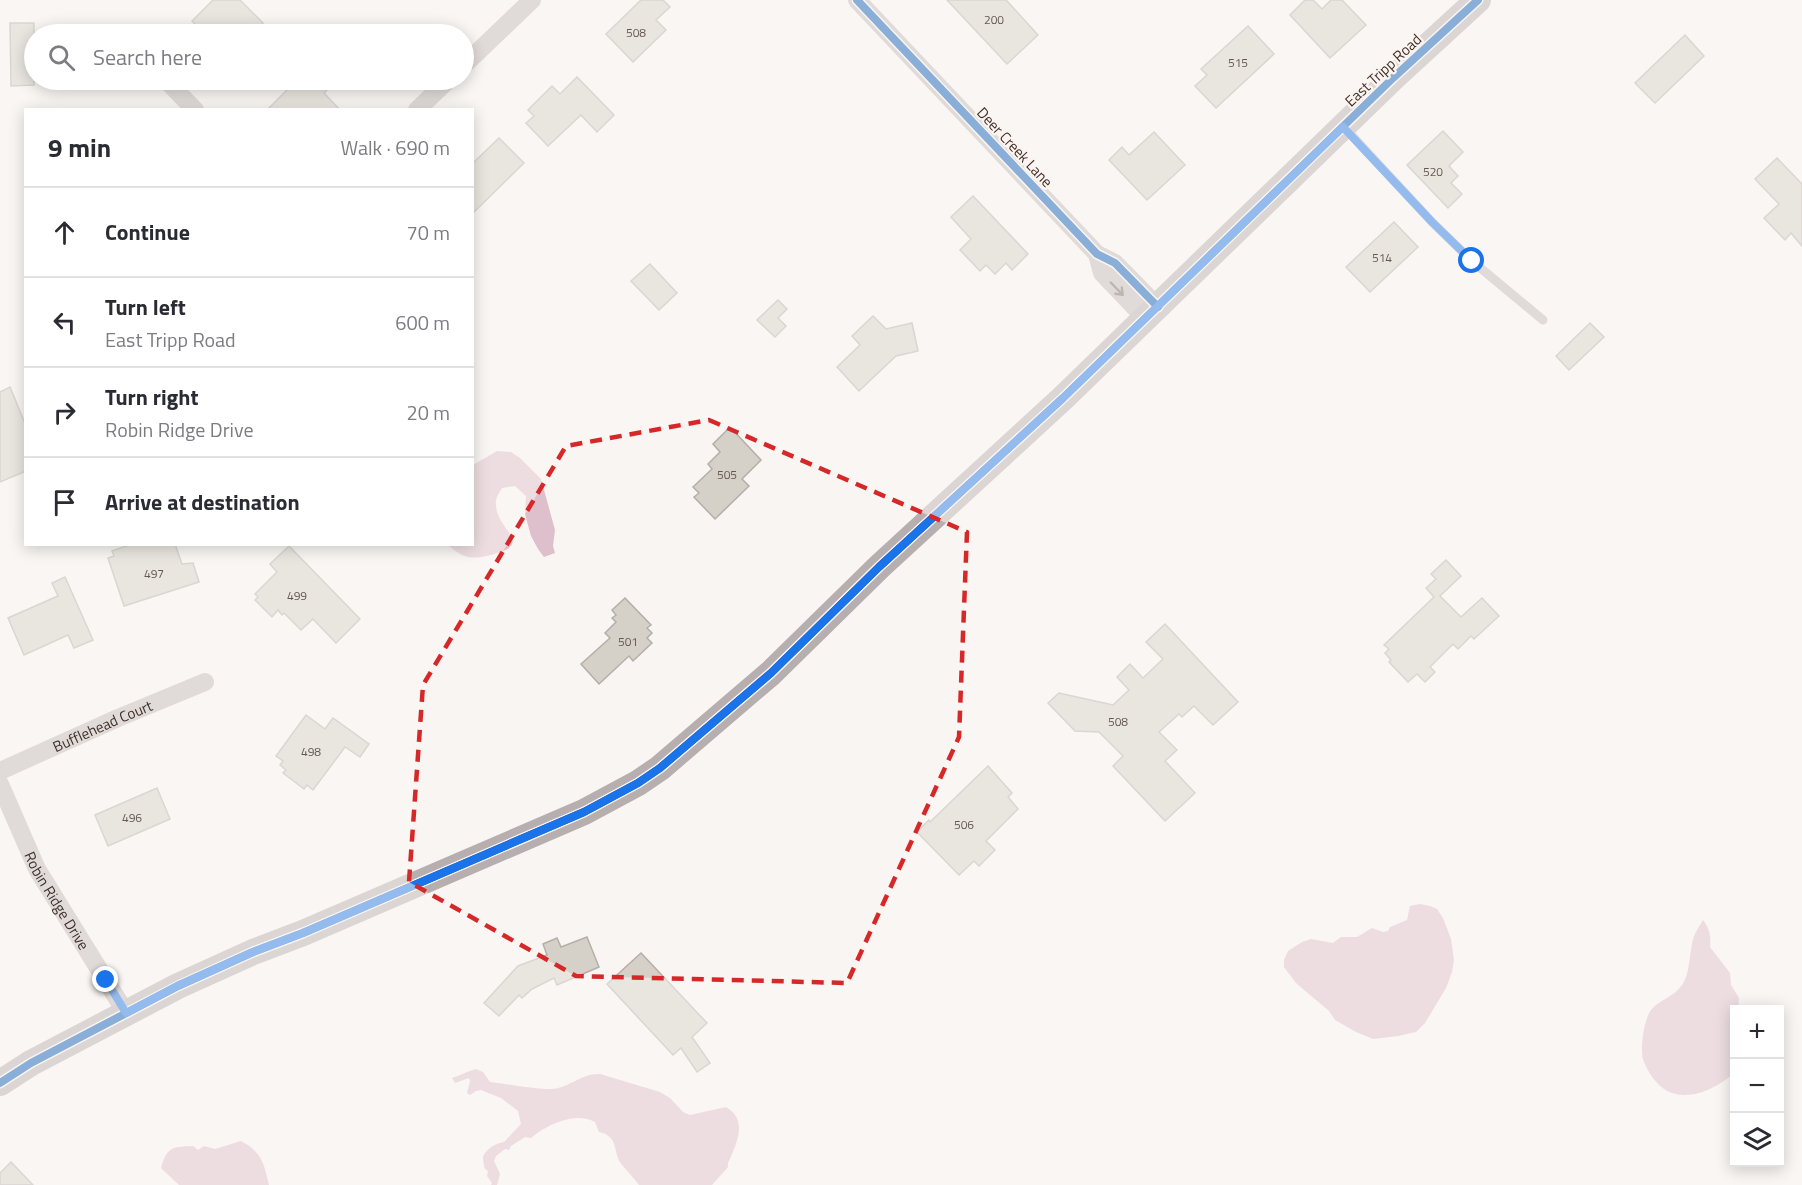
<!DOCTYPE html>
<meta charset="utf-8">
<style>
:root{--surface:#fff;--page:#f2f2f3;--text:#2b2b33;--muted:#7c7c81;--line:#e1e1e2}
body{margin:0;font-family:"Titillium Web",sans-serif;background:var(--page);color:var(--text)}
.controls{position:absolute;right:18px;bottom:18px;display:grid;overflow:hidden;border-radius:0px;box-shadow:0 3px 15px #0003}
.controls button{width:54px;height:54px;display:grid;place-items:center;padding:0;border:0;border-bottom:2px solid var(--line);background:var(--surface);color:var(--text);font:30px sans-serif}
.stop{position:absolute;width:18px;height:18px;margin:-14px;border:4px solid #1a73e8;border-radius:50%;background:#fff}
.stop.end{background:#1a73e8;border-color:#fff;box-shadow:0 2px 6px #0008}
.list{margin:0;padding:0;list-style:none}
h2{display:flex;justify-content:space-between;align-items:center;height:78px;margin:0;padding:0 24px;font-size:26px}
h2 small{font-size:20px;font-weight:400;color:var(--muted)}
.list li{display:grid;grid-template-columns:39px 1fr auto;gap:18px;align-items:center;box-sizing:border-box;height:90px;padding:0 24px;border-top:2px solid var(--line)}
.list b{display:block;font-size:22px;white-space:nowrap}
.list p{margin:0;font-size:20px;white-space:nowrap;color:var(--muted)}
.list em{font-size:20px;font-style:normal;color:var(--muted)}
.icon{flex:none;width:33px;height:33px;fill:none;stroke:currentColor;stroke-width:2;stroke-linecap:round;stroke-linejoin:round}
.map{position:relative;flex:none;width:1802px;height:1185px;overflow:hidden}
.search{position:absolute;background:var(--surface);box-shadow:0 3px 15px #0003;left:24px;top:24px;width:450px;height:66px;display:flex;align-items:center;gap:15px;box-sizing:border-box;padding:0 21px;border-radius:33px;color:var(--muted);font-size:22px}
.panel{position:absolute;background:var(--surface);box-shadow:0 3px 15px #0003;left:24px;top:108px;width:450px;height:438px;border-radius:0px}
.map>svg:first-child{display:block}
.water{fill:#debfcc}
.building{fill:#d5d0c8;stroke:#b4afa8;stroke-width:1.5}
.lines{fill:none;stroke-linecap:round;stroke-linejoin:round}
.lane{stroke:#c1bbba;stroke-width:9}
.street{stroke:#c1bbba;stroke-width:18}
.secondary{stroke:#b7afaf;stroke-width:26}
.cycleway-casing{stroke:#fcf4f0;stroke-width:11}
.cycleway{stroke:#0057b8;stroke-width:8}
.oneway{stroke:#736863}
.route{stroke:#1a73e8;stroke-width:8}
.marked{fill:none;stroke:#d62828;stroke-width:4.5;stroke-dasharray:12 8;stroke-linejoin:round}
.labels{text-anchor:middle;dominant-baseline:central;stroke-width:4.5;stroke-linejoin:round;paint-order:stroke}
.number-label{font-size:12px;fill:#645951}
.street-label{font-size:15px;fill:#3f3129;stroke:#fcf4f0}
</style>
<div class="map">
<svg width="1802" height="1185" viewBox="0 0 1802 1185">
<rect width="100%" height="100%" fill="#f9f5f3"/>
<g class="water">
<path d="M497,451L511,452L520,458L541,479L555,530L553,546L555,553L544,557L538,549L531,536L525,514L526,496L515,486L502,488C498,494 495,499 496,506C498,532 538,545 486,556C468,560 461,556 448,545L472,544L473,465Z"/>
<polygon points="1420,904 1430,906 1437,909 1443,918 1451,939 1454,960 1452,972 1446,988 1425,1023 1416,1032 1398,1036 1373,1039 1356,1032 1335,1020 1329,1011 1296,983 1284,967 1284,960 1288,951 1302,942 1311,939 1333,943 1341,937 1357,937 1372,928 1383,932 1388,931 1390,927 1407,920 1410,906"/>
<path d="M1703,920C1710,929 1711,936 1710,947L1730,973L1731,985L1739,998L1738,1009L1734,1010V1073C1718,1087 1694,1100 1672,1093C1659,1089 1647,1072 1643,1059C1640,1048 1644,1019 1651,1010C1660,999 1674,997 1682,985C1691,972 1689,951 1694,936C1696,931 1700,925 1703,920Z"/>
<path d="M476,1069L483,1072L490,1082C508,1084 535,1089 551,1089C570,1088 581,1073 600,1074L660,1092L670,1098L683,1112L690,1115L726,1107C749,1120 736,1145 728,1163V1167L712,1185H639C634,1178 628,1172 623,1166C611,1153 621,1137 599,1132L595,1122C576,1111 546,1125 531,1138L525,1137L511,1146L509,1150L505,1149L496,1156L494,1161L500,1174L497,1185H491L492,1183L487,1176L488,1171L485,1169C484,1165 483,1162 483,1158C484,1150 496,1143 504,1142L521,1124L518,1111L501,1098L481,1090L476,1091L470,1095L467,1093L470,1081L469,1078L455,1083L452,1078C460,1076 467,1071 476,1069Z"/>
<path d="M241,1141C262,1152 264,1164 269,1185H179L161,1168C167,1147 172,1147 193,1146L198,1150L204,1146L215,1149Z"/>
</g>
<g class="building">
<polygon points="213,0 240,0 263,23 252,34 205,34 192,21"/>
<polygon points="641,0 663,0 670,7 656,20 666,30 633,62 606,34"/>
<polygon points="947,0 1006,0 1038,35 1007,64"/>
<polygon points="1305,0 1313,0 1322,9 1331,0 1342,0 1366,25 1330,58 1290,15"/>
<polygon points="10,23 34,23 34,85 11,86"/>
<polygon points="1248,26 1274,54 1216,108 1195,86 1207,75 1201,69"/>
<polygon points="1685,35 1704,56 1655,103 1635,83"/>
<polygon points="577,77 614,115 597,132 581,115 548,146 526,123 534,116 528,110 552,86 560,94"/>
<polygon points="283,80 337,80 324,93 340,110 267,110 290,87"/>
<polygon points="1443,131 1463,152 1449,166 1458,176 1451,183 1462,194 1448,208 1407,165"/>
<polygon points="1154,132 1185,165 1147,200 1109,160 1122,147 1129,155"/>
<polygon points="499,138 524,163 472,214 472,164"/>
<polygon points="1777,158 1802,184 1802,246 1791,233 1785,240 1764,218 1779,204 1755,179"/>
<polygon points="973,196 1028,254 1012,270 1006,263 995,274 986,265 980,271 960,250 971,239 951,217"/>
<polygon points="1394,222 1418,247 1370,292 1346,267"/>
<polygon points="650,264 677,293 659,310 631,281"/>
<polygon points="778,300 787,309 778,318 786,326 775,337 757,320"/>
<polygon points="873,316 886,329 912,323 918,351 896,356 859,391 837,367 860,345 852,336"/>
<polygon points="1590,323 1604,337 1569,370 1556,356"/>
<polygon points="10,387 26,426 26,471 0,482 0,392"/>
<polygon points="730,427 761,460 742,479 749,486 715,519 694,497 699,493 693,487 712,469 708,464 720,452 713,444"/>
<polygon points="132,544 175,544 182,564 193,563 199,582 124,606 108,558 114,556 112,551"/>
<polygon points="289,546 360,619 336,643 313,619 301,630 284,613 282,615 278,610 272,617 255,600 258,597 255,594 277,572 270,564"/>
<polygon points="1446,560 1461,576 1440,596 1461,617 1482,598 1499,616 1474,639 1471,636 1458,649 1453,644 1430,667 1435,672 1425,682 1417,674 1408,682 1389,662 1391,660 1385,653 1389,649 1384,645 1434,597 1426,588 1436,579 1431,574"/>
<polygon points="65,577 93,640 74,648 68,635 24,655 8,618 58,596 52,583"/>
<polygon points="625,598 651,625 647,628 652,633 647,638 652,643 633,661 629,656 599,684 581,664 610,638 605,633 616,622 612,618 616,615 612,610"/>
<polygon points="1165,624 1238,702 1213,725 1194,706 1182,717 1179,714 1159,732 1177,750 1165,761 1195,793 1165,821 1113,766 1123,756 1099,732 1075,731 1048,703 1059,693 1113,705 1129,690 1117,677 1130,664 1143,678 1163,659 1146,642"/>
<polygon points="306,715 325,729 333,718 369,744 360,757 345,747 313,790 307,785 304,789 283,773 286,770 280,765 283,761 276,756"/>
<polygon points="988,766 1012,793 1008,797 1018,809 986,841 995,850 979,866 974,861 959,875 917,832 929,820 930,822"/>
<polygon points="157,788 170,819 108,846 95,815"/>
<polygon points="587,937 599,967 557,985 554,978 532,989 522,998 519,995 499,1016 484,1003 518,966 547,955 543,944 557,938 561,947"/>
<polygon points="641,953 707,1023 692,1037 710,1063 697,1072 681,1048 673,1055 607,984"/>
<polygon points="11,1162 33,1185 0,1185 0,1173"/>
</g>
<g class="lines">
<polyline class="lane" points="1345,128 1432,222 1472,261 1543,320"/>
<g class="street">
<polyline points="857,0 1097,254 1115,263 1158,307"/>
<polyline points="464,65 532,0"/>
<polyline points="166,80 195,110"/>
<polyline points="417,110 448,80"/>
<polyline points="1097,254 1102,273 1145,318"/>
<path id="s1" d="M0,771L118,718L205,682"/>
<path id="s2" d="M0,784L37,869L126,1013"/>
</g>
<polyline class="secondary" points="0,1083 31,1063 178,986 253,952 303,933 584,812 638,783 660,768 771,673 879,567 1063,398 1393,78 1478,0"/>
<defs>
<g id="cycleway">
<polyline points="857,0 1097,254 1115,263 1158,307"/>
<polyline points="0,1083 31,1063 178,986 253,952 303,933 584,812 638,783 660,768 771,673 879,567 1063,398 1393,78 1478,0"/>
</g>
</defs>
<use href="#cycleway" class="cycleway-casing"/>
<use href="#cycleway" class="cycleway"/>
</g>
<defs><path id="oneway-shaft" d="M-6 0H5M1.5-3L5.5 0L1.5 3" fill="none" stroke-width="1.6" stroke-linecap="round" stroke-linejoin="round" transform="scale(1.5)"/></defs>
<use class="oneway" href="#oneway-shaft" transform="translate(1117 289) rotate(46)"/>
<g class="lines">
<polyline class="route" points="106,980 126,1013 177,986 253,952 303,933 584,812 638,783 660,768 771,673 879,567 1063,398 1343,127 1432,222 1472,261"/>
</g>
<path d="M0 0H1802V1185H0ZM709,420L967,532L959,737L847,983L576,976L409,882L423,685L566,446Z" fill="#f9f5f3" fill-opacity=".55" fill-rule="evenodd"/>
<path class="marked" d="M709,420L967,532L959,737L847,983L576,976L409,882L423,685L566,446Z"/>
<g class="labels">
<g class="number-label">
<text x="994" y="19">200</text>
<text x="636" y="32">508</text>
<text x="1238" y="62">515</text>
<text x="1433" y="171">520</text>
<text x="1382" y="257">514</text>
<text x="727" y="474">505</text>
<text x="154" y="573">497</text>
<text x="297" y="595">499</text>
<text x="628" y="641">501</text>
<text x="1118" y="721">508</text>
<text x="311" y="751">498</text>
<text x="132" y="817">496</text>
<text x="964" y="824">506</text>
</g>
<g class="street-label">
<text transform="translate(1383 70) rotate(-43)">East Tripp Road</text>
<text transform="translate(1015 147) rotate(47)">Deer Creek Lane</text>
<text stroke="none"><textPath href="#s1" startOffset="112">Bufflehead Court</textPath></text>
<text stroke="none"><textPath href="#s2" startOffset="130">Robin Ridge Drive</textPath></text>
</g>
</g>
</svg>
<div class="controls">
<button>+</button>
<button>−</button>
<button><svg class="icon" aria-label="layers" viewBox="0 0 24 24"><path d="M12 4l9 5-9 5-9-5zM3 14l9 5 9-5"/></svg></button>
</div>
<div class="stop" style="left:1472px;top:261px"></div>
<div class="stop end" style="left:106px;top:980px"></div>
<div class="search"><svg class="icon" aria-label="search" viewBox="0 0 24 24"><circle cx="10" cy="10" r="6"/><path d="M15 15l6 6"/></svg>Search here</div>
<section class="panel">
<h2>9 min<small>Walk · 690 m</small></h2>
<ul class="list">
<li><svg class="icon" aria-label="ahead" viewBox="0 0 24 24"><path d="M12 20V5M6 11l6-6 6 6"/></svg><div><b>Continue</b></div><em>70 m</em></li>
<li><svg class="icon" aria-label="left" viewBox="0 0 24 24"><path d="M17 20v-9H6M10 6l-5 5 5 5"/></svg><div><b>Turn left</b><p>East Tripp Road</p></div><em>600 m</em></li>
<li><svg class="icon" aria-label="right" viewBox="0 0 24 24"><path d="M7 20v-9h11M14 6l5 5-5 5"/></svg><div><b>Turn right</b><p>Robin Ridge Drive</p></div><em>20 m</em></li>
<li><svg class="icon" aria-label="arrive" viewBox="0 0 24 24"><path d="M6 21V4h12l-3 4 3 4H6"/></svg><div><b>Arrive at destination</b></div></li>
</ul>
</section>
</div>
